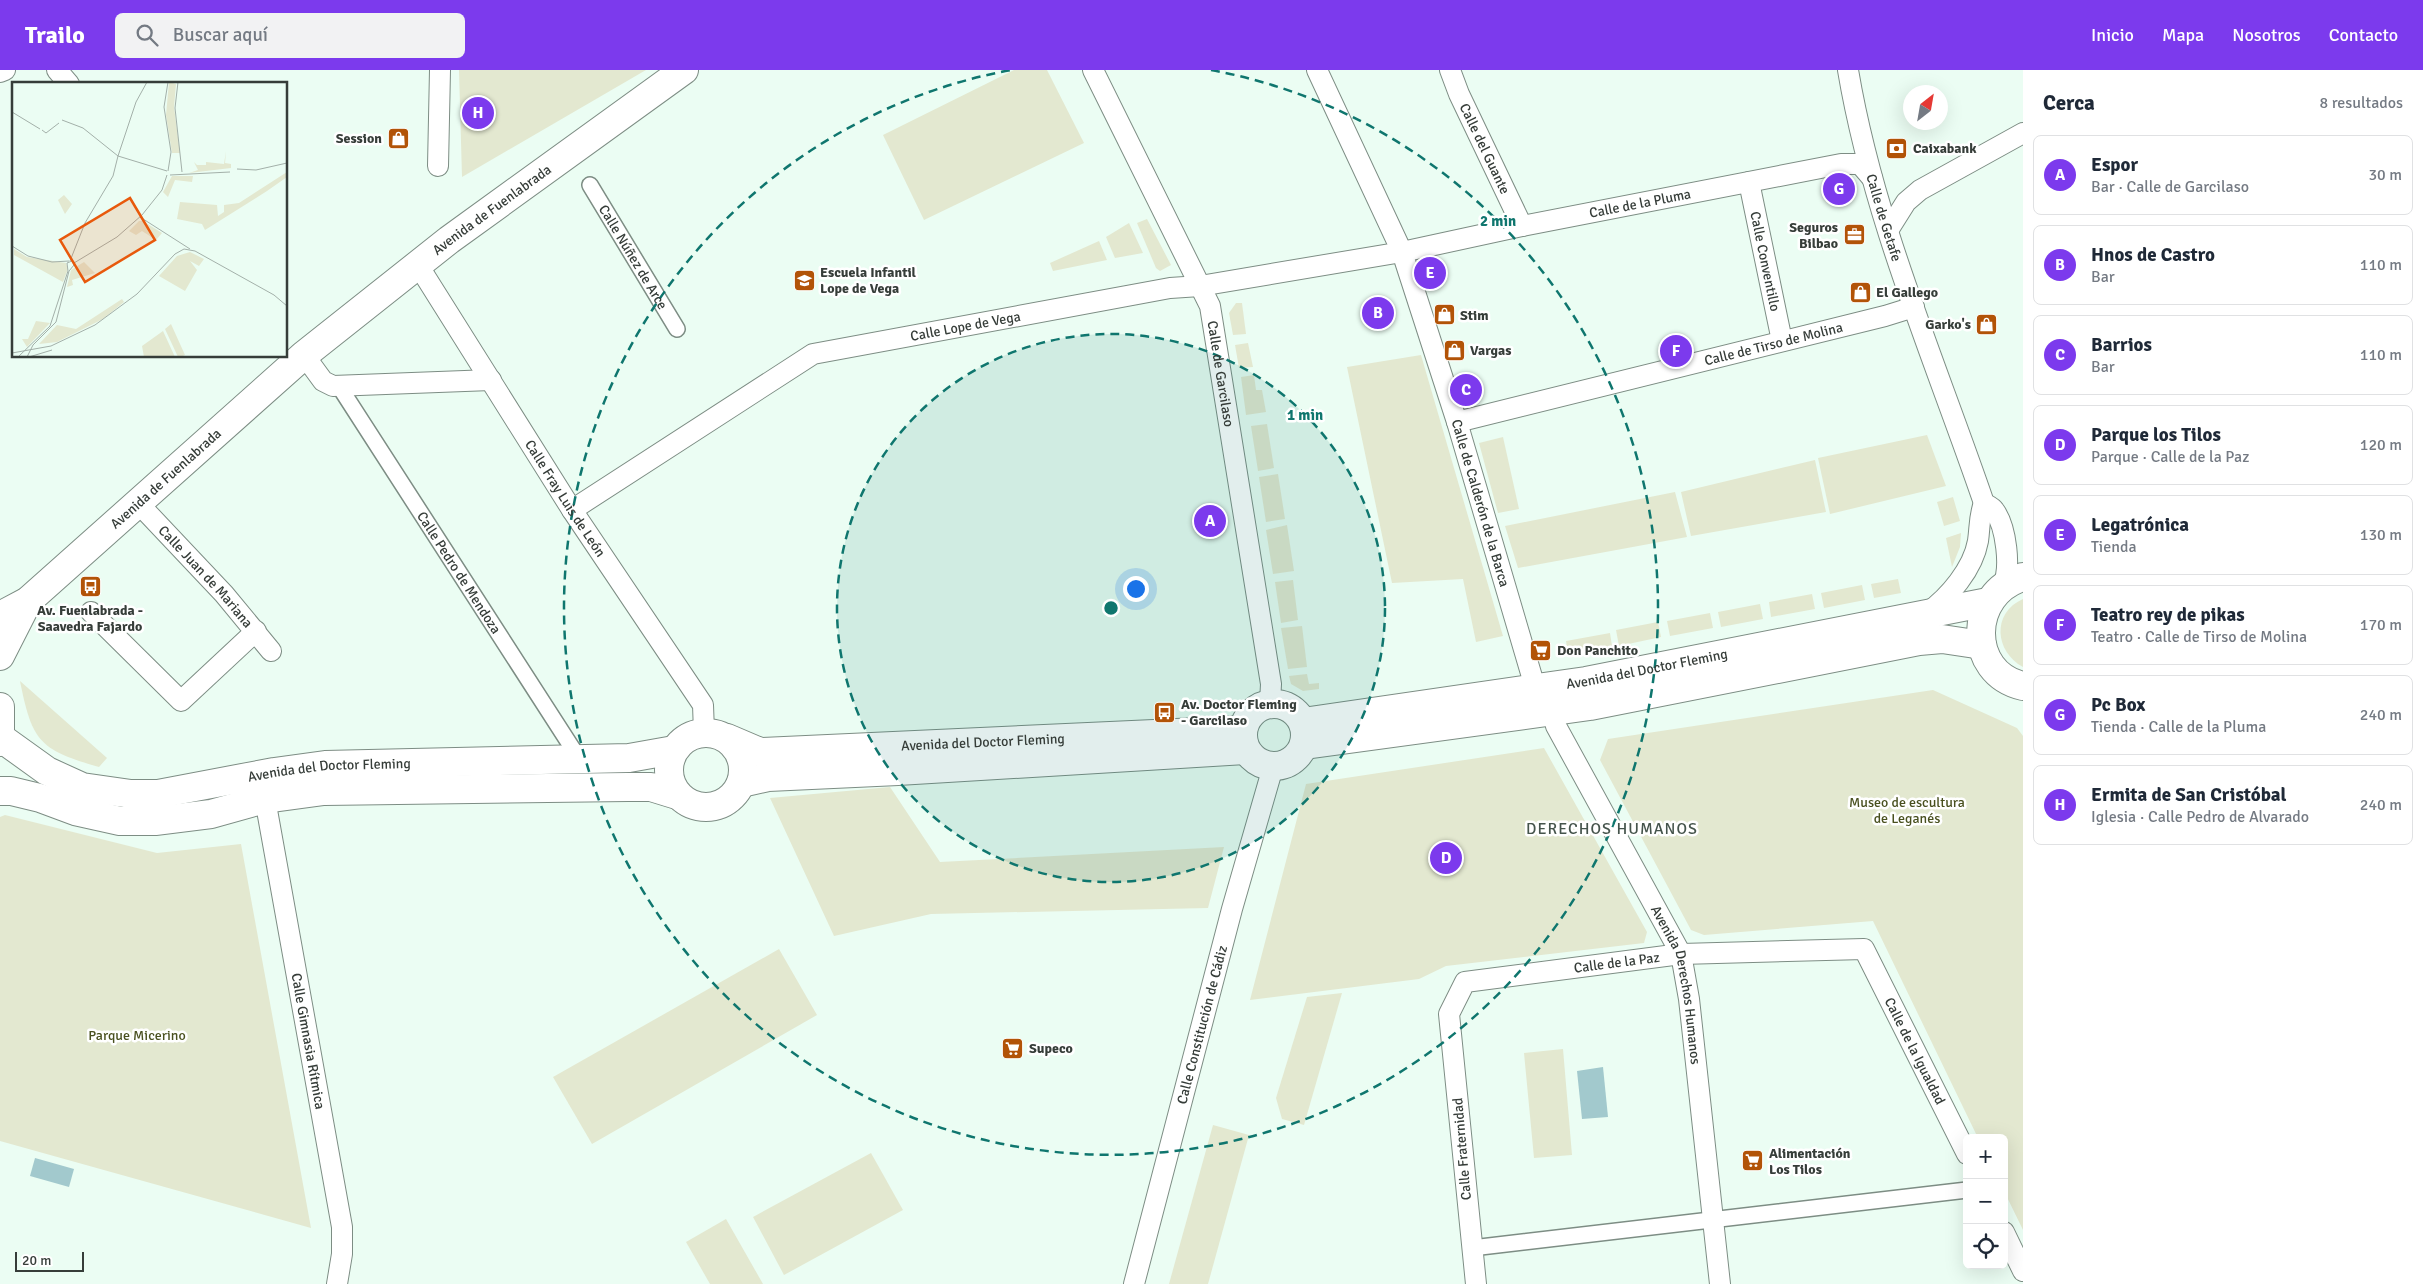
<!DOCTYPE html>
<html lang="es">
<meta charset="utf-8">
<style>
:root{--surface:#fff;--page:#f2f2f3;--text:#1f2937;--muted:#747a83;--line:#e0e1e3;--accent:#7c3aed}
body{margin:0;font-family:Signika,sans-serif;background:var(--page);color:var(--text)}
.controls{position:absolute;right:15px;bottom:15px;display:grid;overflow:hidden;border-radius:8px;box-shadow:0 5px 20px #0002}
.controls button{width:45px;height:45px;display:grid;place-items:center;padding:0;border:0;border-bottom:1px solid var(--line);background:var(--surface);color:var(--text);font:25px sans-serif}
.compass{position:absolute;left:1903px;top:15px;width:45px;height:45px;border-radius:50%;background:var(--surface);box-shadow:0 5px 20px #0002;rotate:31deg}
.scale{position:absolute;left:15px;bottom:12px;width:69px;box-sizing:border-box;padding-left:5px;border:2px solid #363d39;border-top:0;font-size:14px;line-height:18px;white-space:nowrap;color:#363d39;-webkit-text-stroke:4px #fff;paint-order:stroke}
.you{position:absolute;left:1135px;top:518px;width:18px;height:18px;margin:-12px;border:4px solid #fff;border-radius:50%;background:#1a73e8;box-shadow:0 0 0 8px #1a73e833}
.badge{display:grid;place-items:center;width:32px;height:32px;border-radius:50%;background:var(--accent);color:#fff;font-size:16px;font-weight:700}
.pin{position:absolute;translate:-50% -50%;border:2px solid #fff;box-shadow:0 1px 5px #0006}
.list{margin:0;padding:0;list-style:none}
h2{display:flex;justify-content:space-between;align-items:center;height:65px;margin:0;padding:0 20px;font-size:21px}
h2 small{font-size:16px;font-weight:400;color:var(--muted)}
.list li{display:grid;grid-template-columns:32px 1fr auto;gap:15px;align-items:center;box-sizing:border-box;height:80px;margin:0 10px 10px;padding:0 10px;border:1px solid var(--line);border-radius:8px}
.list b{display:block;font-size:19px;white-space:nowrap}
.list p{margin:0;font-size:16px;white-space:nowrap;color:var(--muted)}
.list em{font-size:16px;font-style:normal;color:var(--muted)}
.icon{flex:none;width:28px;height:28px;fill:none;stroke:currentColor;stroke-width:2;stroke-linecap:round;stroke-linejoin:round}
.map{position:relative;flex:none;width:2023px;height:1214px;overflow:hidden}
header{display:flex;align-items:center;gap:30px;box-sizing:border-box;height:70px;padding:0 25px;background:var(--accent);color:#fff}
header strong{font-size:24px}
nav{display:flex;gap:28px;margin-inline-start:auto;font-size:18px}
.search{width:350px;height:45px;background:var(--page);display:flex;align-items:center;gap:12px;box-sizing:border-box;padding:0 18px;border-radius:8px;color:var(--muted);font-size:19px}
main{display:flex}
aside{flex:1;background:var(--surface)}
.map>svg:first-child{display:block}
.green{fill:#e3e8d0}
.water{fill:#a2c9cd}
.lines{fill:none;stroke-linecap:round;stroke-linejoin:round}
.pedestrian-casing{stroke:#7d8d84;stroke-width:18}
.minor-casing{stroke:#7d8d84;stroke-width:22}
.primary-casing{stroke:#7d8d84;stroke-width:30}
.trunk-casing{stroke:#7d8d84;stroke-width:30}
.pedestrian{stroke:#fff;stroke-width:15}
.minor{stroke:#fff;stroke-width:20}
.primary{stroke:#fff;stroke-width:28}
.trunk{stroke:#fff;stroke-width:28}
.ring{fill:none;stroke:#0f766e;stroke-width:2.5;stroke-dasharray:9 6}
.labels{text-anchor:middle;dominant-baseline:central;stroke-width:5;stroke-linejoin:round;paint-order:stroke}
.poi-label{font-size:14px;font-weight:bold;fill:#363d39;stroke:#fff;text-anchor:start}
.street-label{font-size:14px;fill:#363d39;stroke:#fff}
.park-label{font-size:14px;fill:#49501f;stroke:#fff}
.quarter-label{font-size:16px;letter-spacing:1px;fill:#45544c;stroke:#fff}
.inset-road{fill:none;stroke:#a3b0a9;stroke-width:1}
.view{fill:#e8590c;fill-opacity:0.15;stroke:#e8590c;stroke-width:2.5}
.inset-edge{fill:none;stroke:#363d39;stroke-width:2.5}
.centre{fill:#0f766e;stroke:#fff;stroke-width:2.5}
.ring-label{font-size:15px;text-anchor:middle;font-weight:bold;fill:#0f766e;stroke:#fff;stroke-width:5;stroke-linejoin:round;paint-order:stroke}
</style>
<header>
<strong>Trailo</strong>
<div class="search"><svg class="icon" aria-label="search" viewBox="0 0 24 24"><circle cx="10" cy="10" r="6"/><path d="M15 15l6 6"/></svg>Buscar aquí</div>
<nav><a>Inicio</a><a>Mapa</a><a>Nosotros</a><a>Contacto</a></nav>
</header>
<main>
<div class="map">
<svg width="2023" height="1214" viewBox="0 0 2023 1214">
<rect width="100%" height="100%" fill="#ebfdf3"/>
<g class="green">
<polygon points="459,0 646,0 462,107"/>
<polygon points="1014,0 1047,0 1084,73 924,150 883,65"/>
<polygon points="1147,149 1171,195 1160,201 1156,198 1137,153"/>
<polygon points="1129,153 1143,183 1115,188 1106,167"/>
<polygon points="1099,171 1107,190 1053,201 1050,193"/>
<polygon points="1236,233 1242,233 1246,264 1233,265 1229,243"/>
<polygon points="1248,273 1253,297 1239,298 1235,275"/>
<polygon points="1421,285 1503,566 1476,572 1463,509 1392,513 1347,297"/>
<polygon points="1254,305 1256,320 1262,320 1266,342 1246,345 1241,307"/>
<polygon points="1267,354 1274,398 1258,401 1251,356"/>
<polygon points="1927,365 1946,416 1830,444 1818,388"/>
<polygon points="1503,367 1519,439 1498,443 1479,373"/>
<polygon points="1815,390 1826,442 1691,466 1681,422"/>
<polygon points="1278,404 1285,449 1266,452 1259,407"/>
<polygon points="1675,422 1687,467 1518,498 1505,456"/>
<polygon points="1953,427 1960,451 1944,456 1937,432"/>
<polygon points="1287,455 1294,501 1273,504 1266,460"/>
<polygon points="1961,463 1960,477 1952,497 1946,468"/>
<polygon points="1898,509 1901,523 1874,528 1871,514"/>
<polygon points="1293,510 1298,550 1281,553 1275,512"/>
<polygon points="1862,515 1865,530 1824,538 1821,523"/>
<polygon points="1812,524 1815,539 1771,547 1769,532"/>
<path d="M2023,529V597C1995,582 1991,543 2023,529Z"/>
<polygon points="1760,534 1763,549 1721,557 1718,542"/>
<polygon points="1710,543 1713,558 1670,566 1667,551"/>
<polygon points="1658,552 1661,567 1619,576 1616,560"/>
<polygon points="1302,556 1307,597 1288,599 1281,558"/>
<polygon points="1610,563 1612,576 1568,585 1566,571"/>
<polygon points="1307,604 1309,614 1319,613 1319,619 1303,621 1291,614 1289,606"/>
<path d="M20,611L107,688L99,697C39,680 32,671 20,611Z"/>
<polygon points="1933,620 2017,658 2023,666 2023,1160 2004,1121 2004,1068 1978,1068 1873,851 1704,865 1691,860 1600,690 1608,669"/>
<polygon points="1544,678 1647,862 1644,873 1446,896 1419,909 1250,930 1306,714"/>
<polygon points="890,717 940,792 1224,777 1208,838 931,844 834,866 770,728"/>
<polygon points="5,745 157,783 241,774 311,1158 0,1071 0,747"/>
<polygon points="779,879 817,945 592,1074 553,1007"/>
<polygon points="1342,923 1304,1055 1282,1049 1276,1028 1307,927"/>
<polygon points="1563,979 1572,1085 1534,1088 1524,983"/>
<polygon points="1213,1055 1249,1065 1208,1214 1169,1214"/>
<polygon points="871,1083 903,1140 784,1205 753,1147"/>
<polygon points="726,1149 763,1214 710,1214 686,1172"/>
</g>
<g class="water">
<polygon points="1603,997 1608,1047 1582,1049 1577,1001"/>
<polygon points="35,1088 74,1099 69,1117 30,1106"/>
</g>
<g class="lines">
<defs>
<g id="pedestrian">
<path id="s1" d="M590,115L677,259"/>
<path id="s2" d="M339,316L580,690"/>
<polyline points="1472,1178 1967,1120"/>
</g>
<g id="minor">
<polyline points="57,0 69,14"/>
<path id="s3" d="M1093,0L1210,236L1271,614L1270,633"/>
<path id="s4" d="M1317,0L1402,182L1457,352L1535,617"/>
<path id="s5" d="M1450,0L1459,24L1522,156"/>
<path id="s6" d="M1848,0C1873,149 1935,290 1984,433C1987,435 1992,437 1994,440C2006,456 2012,499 2002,517"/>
<polyline points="0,2 5,0"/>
<polyline points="438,96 440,0"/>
<path id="s7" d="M1749,112L1782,271"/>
<polyline points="1889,159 1906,132 1920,120 2023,63"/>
<path id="s8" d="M418,195L572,440L703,635L704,662"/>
<polyline points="304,285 323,311 333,316 491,310"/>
<path id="s9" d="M1457,352L1885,246L1914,237"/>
<path id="s10" d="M138,433L224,524L271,581"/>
<path id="s11" d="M572,440L813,284L1170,218L1200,216L1402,182L1522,156L1841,94H1860L1872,108"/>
<polyline points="91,542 181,631 256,561"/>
<path d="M1927,543C1949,527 1973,499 1978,471C1980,457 1979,446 1984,433"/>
<path id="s12" d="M1552,641L1556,656L1681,884L1689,929L1720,1214"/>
<path id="s13" d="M265,729L342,1157V1184L337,1214"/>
<polyline points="2004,1162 2023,1201"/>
<path id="s14" d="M1134,1214L1232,839L1273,697"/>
<path id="s15" d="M1476,1214L1449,944L1465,912L1681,884L1864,879L1967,1084"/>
</g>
<g id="primary">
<path d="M2023,507C1968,523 1966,603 2023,616"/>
<circle cx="1274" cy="665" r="31"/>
<path id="s16" d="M1303,652L1586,611L1988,532"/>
<circle cx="706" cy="700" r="37"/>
<path id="s17" d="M1,668L47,701L82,717L131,724H158L274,702L325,695L629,688L674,680"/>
<path id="s18" d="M727,668L760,682L1242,660"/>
<polyline points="1305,675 1590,636 1919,571 1942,569 1982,575"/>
<polyline points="741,713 768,707 898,701 1245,680"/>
<polyline points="0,721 11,721 40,728 75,741 120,751 155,751 211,744 265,729 324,721 628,717 651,717 677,725"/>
</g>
<g id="trunk">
<path id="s19" d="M0,546L28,531L304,285L449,170L684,0"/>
<polyline points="0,586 28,531"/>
<polyline points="0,637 0,672"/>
</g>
</defs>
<use href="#pedestrian" class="pedestrian-casing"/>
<use href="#minor" class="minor-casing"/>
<use href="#primary" class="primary-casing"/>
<use href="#trunk" class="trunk-casing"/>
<use href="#pedestrian" class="pedestrian"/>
<use href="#minor" class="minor"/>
<use href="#primary" class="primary"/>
<use href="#trunk" class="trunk"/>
</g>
<circle cx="1111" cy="538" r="274" fill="#0f766e" fill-opacity=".12"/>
<g class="ring">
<circle cx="1111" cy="538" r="274"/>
<path d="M1211 0A547 547 0 1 1 1011 0"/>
</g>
<defs>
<symbol id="shop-square" viewBox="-11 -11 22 22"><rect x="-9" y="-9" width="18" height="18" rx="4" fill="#b25307" stroke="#fff"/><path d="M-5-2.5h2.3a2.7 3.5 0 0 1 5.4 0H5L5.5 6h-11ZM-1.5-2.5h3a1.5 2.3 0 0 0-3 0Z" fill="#fff"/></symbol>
<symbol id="bank-square" viewBox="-11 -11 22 22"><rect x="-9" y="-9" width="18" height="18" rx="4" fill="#b25307" stroke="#fff"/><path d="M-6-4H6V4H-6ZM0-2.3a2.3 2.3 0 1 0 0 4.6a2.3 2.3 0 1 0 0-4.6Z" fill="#fff"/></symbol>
<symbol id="office-square" viewBox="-11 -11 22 22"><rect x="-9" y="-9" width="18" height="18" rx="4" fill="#b25307" stroke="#fff"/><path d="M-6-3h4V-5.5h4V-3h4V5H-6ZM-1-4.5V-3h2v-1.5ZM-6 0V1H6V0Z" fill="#fff"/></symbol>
<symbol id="school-square" viewBox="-11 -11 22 22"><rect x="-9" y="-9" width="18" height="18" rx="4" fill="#b25307" stroke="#fff"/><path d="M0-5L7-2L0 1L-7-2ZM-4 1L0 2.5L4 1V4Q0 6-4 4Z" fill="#fff"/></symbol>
<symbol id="bus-square" viewBox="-11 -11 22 22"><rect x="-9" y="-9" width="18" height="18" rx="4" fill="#b25307" stroke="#fff"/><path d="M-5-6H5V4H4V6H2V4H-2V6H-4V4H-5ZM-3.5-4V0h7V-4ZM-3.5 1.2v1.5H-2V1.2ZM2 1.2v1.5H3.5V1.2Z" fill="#fff"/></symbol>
<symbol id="supermarket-square" viewBox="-11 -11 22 22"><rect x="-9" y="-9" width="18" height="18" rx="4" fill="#b25307" stroke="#fff"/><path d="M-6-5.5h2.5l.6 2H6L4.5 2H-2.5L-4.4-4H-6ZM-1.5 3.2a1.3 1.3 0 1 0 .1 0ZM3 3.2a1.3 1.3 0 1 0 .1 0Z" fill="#fff"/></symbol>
</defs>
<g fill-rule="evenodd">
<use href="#shop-square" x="386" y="56" width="25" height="25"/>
<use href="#bank-square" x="1884" y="66" width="25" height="25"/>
<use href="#office-square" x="1842" y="152" width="25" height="25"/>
<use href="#school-square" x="792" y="198" width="25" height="25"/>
<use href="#shop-square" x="1848" y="210" width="25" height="25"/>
<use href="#shop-square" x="1432" y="232" width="25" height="25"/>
<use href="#shop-square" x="1974" y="242" width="25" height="25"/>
<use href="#shop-square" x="1442" y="268" width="25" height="25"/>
<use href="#bus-square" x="78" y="504" width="25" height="25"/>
<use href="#supermarket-square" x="1528" y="568" width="25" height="25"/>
<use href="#bus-square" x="1152" y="630" width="25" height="25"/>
<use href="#supermarket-square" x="1000" y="966" width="25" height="25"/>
<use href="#supermarket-square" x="1740" y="1078" width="25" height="25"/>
</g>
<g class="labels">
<g class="poi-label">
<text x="382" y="68" text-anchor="end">Session</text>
<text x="1913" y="78">Caixabank</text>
<text x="1838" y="157" text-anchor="end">Seguros<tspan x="1838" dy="16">Bilbao</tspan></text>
<text x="820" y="202">Escuela Infantil<tspan x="820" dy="16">Lope de Vega</tspan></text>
<text x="1876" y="222">El Gallego</text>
<text x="1460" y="245">Stim</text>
<text x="1971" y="254" text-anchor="end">Garko's</text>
<text x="1470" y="280">Vargas</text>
<text x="90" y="540" text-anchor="middle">Av. Fuenlabrada -<tspan x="90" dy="16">Saavedra Fajardo</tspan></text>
<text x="1557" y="580">Don Panchito</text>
<text x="1181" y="634">Av. Doctor Fleming<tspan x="1181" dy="16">- Garcilaso</tspan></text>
<text x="1029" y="978">Supeco</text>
<text x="1769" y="1083">Alimentación<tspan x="1769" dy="16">Los Tilos</tspan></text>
</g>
<g class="street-label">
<text stroke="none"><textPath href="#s5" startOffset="86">Calle del Guante</textPath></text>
<text stroke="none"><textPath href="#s11" startOffset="1128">Calle de la Pluma</textPath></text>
<text stroke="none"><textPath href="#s19" startOffset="639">Avenida de Fuenlabrada</textPath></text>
<text stroke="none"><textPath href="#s6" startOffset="152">Calle de Getafe</textPath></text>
<text stroke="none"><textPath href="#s1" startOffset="84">Calle Núñez de Arce</textPath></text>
<text stroke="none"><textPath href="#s7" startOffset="81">Calle Conventillo</textPath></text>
<text stroke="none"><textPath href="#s11" startOffset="442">Calle Lope de Vega</textPath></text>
<text stroke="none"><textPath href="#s9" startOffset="326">Calle de Tirso de Molina</textPath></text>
<text stroke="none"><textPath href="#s3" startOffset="332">Calle de Garcilaso</textPath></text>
<text stroke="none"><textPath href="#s19" startOffset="216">Avenida de Fuenlabrada</textPath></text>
<text stroke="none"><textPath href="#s8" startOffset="276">Calle Fray Luis de León</textPath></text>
<text stroke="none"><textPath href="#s4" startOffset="464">Calle de Calderón de la Barca</textPath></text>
<text stroke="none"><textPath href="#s2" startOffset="222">Calle Pedro de Mendoza</textPath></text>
<text stroke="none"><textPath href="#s10" startOffset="100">Calle Juan de Mariana</textPath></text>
<text stroke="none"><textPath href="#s16" startOffset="348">Avenida del Doctor Fleming</textPath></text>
<text stroke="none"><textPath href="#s18" startOffset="259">Avenida del Doctor Fleming</textPath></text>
<text stroke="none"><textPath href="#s17" startOffset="345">Avenida del Doctor Fleming</textPath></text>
<text stroke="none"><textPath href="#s15" startOffset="460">Calle de la Paz</textPath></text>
<text stroke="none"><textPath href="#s12" startOffset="304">Avenida Derechos Humanos</textPath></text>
<text stroke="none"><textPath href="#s14" startOffset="268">Calle Constitución de Cádiz</textPath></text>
<text stroke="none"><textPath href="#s13" startOffset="246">Calle Gimnasia Rítmica</textPath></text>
<text stroke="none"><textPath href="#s15" startOffset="822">Calle de la Igualdad</textPath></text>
<text transform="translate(1462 1079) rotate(-95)">Calle Fraternidad</text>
</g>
<g class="park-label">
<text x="1907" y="732">Museo de escultura<tspan x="1907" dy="16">de Leganés</tspan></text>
<text x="137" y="965">Parque Micerino</text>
</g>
<g class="quarter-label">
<text x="1612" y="759">DERECHOS HUMANOS</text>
</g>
</g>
<g transform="translate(12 12)">
<rect width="275" height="275" fill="#ebfdf3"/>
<path d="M157,0L164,2L162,25L168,71H160L154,33ZM214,69L213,81L219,82V86L177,91L186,88L182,80L185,83H194V80L212,82ZM275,90V95L255,109L193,148L190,142L165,137L168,120L205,123L206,134L212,130V123L227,121ZM160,94H181L180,100L163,98L156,115L151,110ZM52,113L60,122L53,132L46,118ZM127,139H131L150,151L144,158L130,149L124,153L117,149ZM2,167L15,175L54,181L56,187L51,200L2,173ZM178,170L192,177L187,184L178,179L185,188L173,209L147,194L165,174ZM72,180L83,191L60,198L61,203L55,205L59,188ZM110,217L112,220L91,237L45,260L27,262L45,243L64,247ZM24,239L38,241L15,265L10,257H16ZM159,242L173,273L169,275H166L153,247ZM151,249L163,275H132L130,264Z" fill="#e3e8d0"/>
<path class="inset-road" d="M156,0L152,25L159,70L156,89M166,0L163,26L170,90M0,30L28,47M50,38L71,46L106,74L124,20L135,0M30,48L34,51L47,41M225,87L244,88L275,81M158,93L218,90M128,135L178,167M0,164L16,174L40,180L57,179M58,179L73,141L101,94L106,74L155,89M62,181L105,155L130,133L150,108L155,93M0,271L39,264L83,243L125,212L163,172L172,167L183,169L262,213L275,224M6,275L38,244L56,189L55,181L60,179L62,183L57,189L44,240L21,263L15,275M17,275L40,268"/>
<path class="view" d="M118,116L143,158L73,200L48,158Z"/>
<rect width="275" height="275" class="inset-edge"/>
</g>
<circle cx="1111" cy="538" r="8" class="centre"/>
<g class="ring-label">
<text x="1498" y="156">2 min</text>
<text x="1305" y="350">1 min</text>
</g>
</svg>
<div class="controls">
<button>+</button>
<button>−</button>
<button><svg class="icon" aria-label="locate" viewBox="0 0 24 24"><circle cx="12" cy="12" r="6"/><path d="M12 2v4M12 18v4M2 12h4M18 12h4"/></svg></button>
</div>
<svg class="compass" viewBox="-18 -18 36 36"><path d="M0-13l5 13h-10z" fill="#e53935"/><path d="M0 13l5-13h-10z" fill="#747a83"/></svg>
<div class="scale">20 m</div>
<div class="you"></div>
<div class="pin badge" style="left:1210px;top:451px">A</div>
<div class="pin badge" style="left:1378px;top:243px">B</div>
<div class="pin badge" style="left:1466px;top:320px">C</div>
<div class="pin badge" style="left:1446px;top:788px">D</div>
<div class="pin badge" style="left:1430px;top:203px">E</div>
<div class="pin badge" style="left:1676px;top:281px">F</div>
<div class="pin badge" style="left:1839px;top:119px">G</div>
<div class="pin badge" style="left:478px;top:43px">H</div>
</div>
<aside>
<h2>Cerca<small>8 resultados</small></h2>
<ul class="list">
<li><span class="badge">A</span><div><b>Espor</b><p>Bar · Calle de Garcilaso</p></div><em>30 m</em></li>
<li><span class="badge">B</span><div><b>Hnos de Castro</b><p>Bar</p></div><em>110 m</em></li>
<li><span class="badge">C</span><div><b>Barrios</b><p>Bar</p></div><em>110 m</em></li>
<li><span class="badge">D</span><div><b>Parque los Tilos</b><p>Parque · Calle de la Paz</p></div><em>120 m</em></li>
<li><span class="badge">E</span><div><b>Legatrónica</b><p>Tienda</p></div><em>130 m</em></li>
<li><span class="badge">F</span><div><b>Teatro rey de pikas</b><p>Teatro · Calle de Tirso de Molina</p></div><em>170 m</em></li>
<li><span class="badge">G</span><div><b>Pc Box</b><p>Tienda · Calle de la Pluma</p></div><em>240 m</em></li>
<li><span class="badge">H</span><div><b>Ermita de San Cristóbal</b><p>Iglesia · Calle Pedro de Alvarado</p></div><em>240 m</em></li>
</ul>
</aside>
</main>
